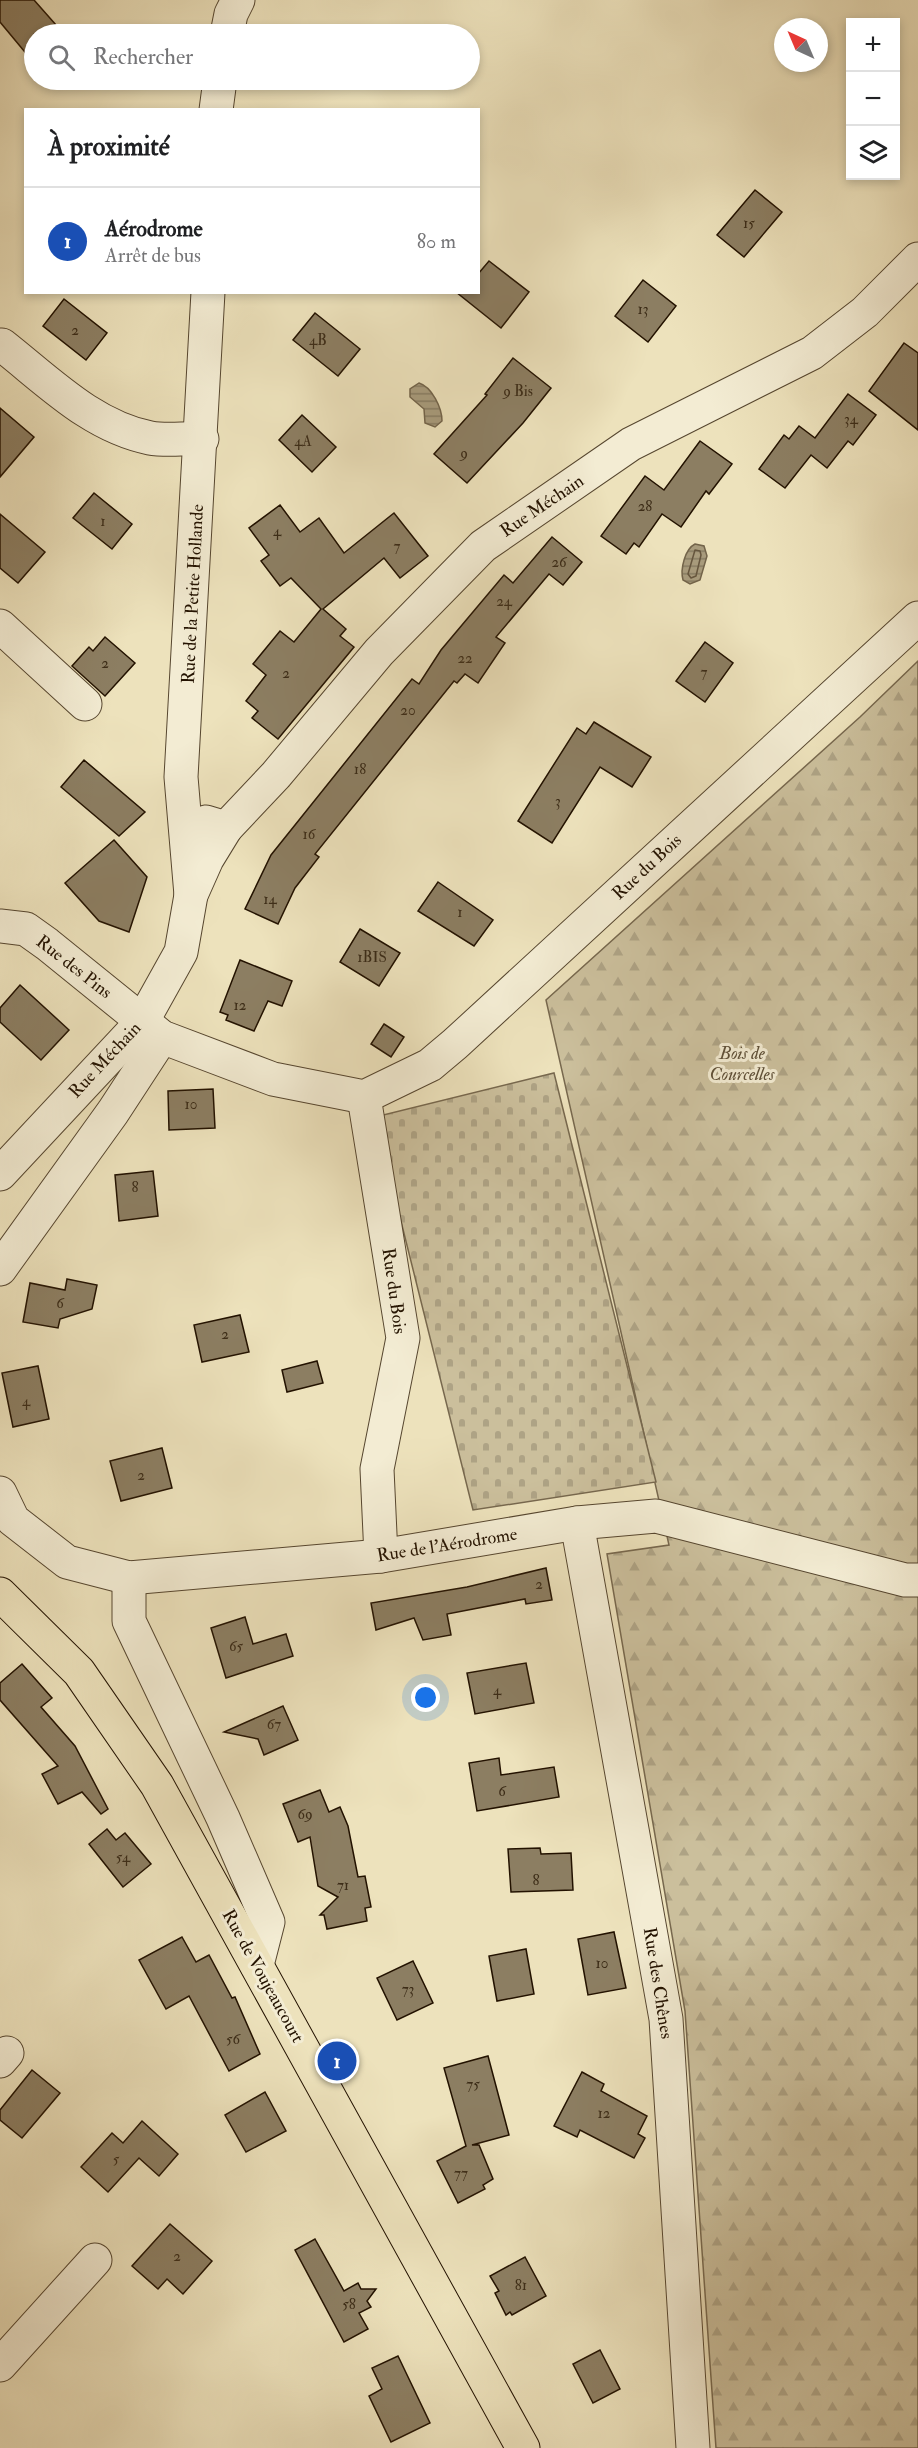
<!DOCTYPE html>
<html lang="fr">
<meta charset="utf-8">
<style>
:root{--surface:#fff;--page:#f6f6f6;--text:#202124;--muted:#757577;--line:#e0e0e0;--accent:#8f2418}
body{margin:0;font-family:"IM FELL Double Pica",serif;background:var(--page);color:var(--text)}
.controls{position:absolute;right:18px;top:18px;display:grid;overflow:hidden;border-radius:0px;box-shadow:0 3px 9px #0003}
.controls button{width:54px;height:54px;display:grid;place-items:center;padding:0;border:0;border-bottom:2px solid var(--line);background:var(--surface);color:var(--text);font:30px sans-serif}
.compass{position:absolute;left:774px;top:18px;width:54px;height:54px;border-radius:50%;background:var(--surface);box-shadow:0 3px 9px #0003;rotate:316deg}
.you{position:absolute;left:426px;top:1698px;width:21px;height:21px;margin:-15px;border:4px solid #fff;border-radius:50%;background:#1a73e8;box-shadow:0 0 0 9px #1a73e833}
.badge{display:grid;place-items:center;width:39px;height:39px;border-radius:50%;background:var(--accent);color:#fff;font-size:20px;font-weight:700}
.pin{position:absolute;translate:-50% -50%;border:3px solid #fff;box-shadow:0 2px 6px #0006}
.list{margin:0;padding:0;list-style:none}
h2{display:flex;justify-content:space-between;align-items:center;height:78px;margin:0;padding:0 24px;font-size:26px}
h2 small{font-size:20px;font-weight:400;color:var(--muted)}
.list li{display:grid;grid-template-columns:39px 1fr auto;gap:18px;align-items:center;box-sizing:border-box;height:108px;padding:0 24px;border-top:2px solid var(--line)}
.list b{display:block;font-size:22px;white-space:nowrap}
.list p{margin:0;font-size:20px;white-space:nowrap;color:var(--muted)}
.list em{font-size:20px;font-style:normal;color:var(--muted)}
.icon{flex:none;width:33px;height:33px;fill:none;stroke:currentColor;stroke-width:2;stroke-linecap:round;stroke-linejoin:round}
.map{position:relative;flex:none;width:918px;height:2448px;overflow:hidden}
.search{position:absolute;background:var(--surface);box-shadow:0 3px 9px #0003;left:24px;top:24px;width:456px;height:66px;display:flex;align-items:center;gap:15px;box-sizing:border-box;padding:0 21px;border-radius:33px;color:var(--muted);font-size:22px}
.panel{position:absolute;background:var(--surface);box-shadow:0 3px 9px #0003;left:24px;top:108px;width:456px;height:186px;border-radius:0px}
.map>svg:first-child{display:block}
.forest{fill:url(#forest-firs);stroke:#77684e;stroke-width:1.5}
.cemetery{fill:url(#cemetery-stones);stroke:#77684e;stroke-width:1.5}
.water{fill:url(#water-rules);stroke:#73644a;stroke-width:1.5}
.lines{fill:none;stroke-linecap:round;stroke-linejoin:round}
.shore{stroke:#66563e;stroke-width:1.5}
.building{fill:#8c7e62;stroke:#231200;stroke-width:1.5}
.minor-casing{stroke:#56462f;stroke-width:35}
.major-casing{stroke:#231200;stroke-width:35}
.minor{stroke:#f3ecd3;stroke-width:33}
.major{stroke:#ede2bc;stroke-width:33}
.labels{text-anchor:middle;dominant-baseline:central;stroke-width:6;stroke-linejoin:round;paint-order:stroke}
.number-label{font-size:15px;fill:#3d2d18}
.street-label{font-size:18px;fill:#231200;stroke:#f3ecd3}
.park-label{font-size:18px;font-style:italic;fill:#5e4f37;stroke:#f3ecd3}
</style>
<div class="map">
<svg width="918" height="2448" viewBox="0 0 918 2448">
<defs>
<pattern id="forest-firs" width="22" height="20" patternUnits="userSpaceOnUse" patternTransform="scale(1.5)"><rect width="22" height="20" fill="#cbbf9c"/><path d="M5 1l3.5 6h-7zM16 11l3.5 6h-7z" fill="#aea385"/></pattern>
<pattern id="cemetery-stones" width="16" height="16" patternUnits="userSpaceOnUse" patternTransform="scale(1.5)"><rect width="16" height="16" fill="#cbbf9c"/><path d="M2 7V4a2 2 0 0 1 4 0v3zM10 15v-3a2 2 0 0 1 4 0v3z" fill="#aea385"/></pattern>
<pattern id="water-rules" width="6" height="5" patternUnits="userSpaceOnUse" patternTransform="scale(1.5)"><rect width="6" height="5" fill="#a89b7c"/><path d="M0 2.5h6" fill="none" stroke="#887d63"/></pattern>
</defs>
<rect width="100%" height="100%" fill="#ede2bc"/>
<filter id="stains"><feTurbulence type="fractalNoise" baseFrequency=".00333" numOctaves="4"/><feColorMatrix values="0 0 0 0 .2 0 0 0 0 .09 0 0 0 0 .02 0 0 0 .5 -.17"/></filter>
<radialGradient id="worn" r=".72"><stop offset=".6" stop-color="#630" stop-opacity="0"/><stop offset="1" stop-color="#630" stop-opacity=".3"/></radialGradient>
<polygon class="forest" points="918,661 918,2448 716,2448 685,2011 607,1554 669,1545 546,1000 860,717"/>
<polygon class="cemetery" points="554,1073 656,1482 473,1510 375,1117"/>
<g class="water">
<path d="M419,383C432,387 442,408 442,421L435,427L425,423L424,409L410,397V389Z"/>
<path d="M695,544L704,546L707,556L700,580L690,584L683,580C680,569 685,549 695,544Z"/>
</g>
<g class="lines">
<polygon class="shore" points="695,550 700,551 701,555 696,576 691,578 688,574"/>
</g>
<g class="building">
<polygon points="0,0 34,0 64,34 34,34 34,63 0,22"/>
<polygon points="755,190 782,212 744,257 717,235"/>
<polygon points="489,261 529,292 501,328 456,292 478,292 478,274"/>
<polygon points="643,280 676,306 648,342 615,316"/>
<polygon points="64,299 107,333 86,360 43,326"/>
<polygon points="315,313 360,349 338,376 293,340"/>
<polygon points="904,343 918,353 918,430 869,391"/>
<polygon points="513,358 551,388 523,423 467,483 434,454 487,395 485,394"/>
<polygon points="848,394 876,415 853,445 848,441 827,468 811,455 785,488 759,469 784,435 789,439 799,426 815,438"/>
<polygon points="0,408 34,437 0,477"/>
<polygon points="302,415 336,447 312,472 279,440"/>
<polygon points="700,441 732,464 709,494 706,491 681,527 662,514 639,547 634,543 626,554 601,536 645,476 664,490"/>
<polygon points="94,493 132,524 112,549 73,518"/>
<polygon points="280,505 300,532 319,518 344,553 394,513 428,556 400,578 384,558 323,609 346,629 340,636 354,647 278,739 252,718 258,711 246,701 266,675 253,664 280,631 294,642 321,609 291,578 280,586 261,561 269,555 249,528"/>
<polygon points="0,514 45,552 18,583 0,568"/>
<polygon points="552,537 582,562 563,585 549,574 496,637 505,643 478,683 465,674 457,683 454,681 315,854 319,857 295,888 278,924 245,909 271,855 412,679 419,684 441,650 504,575 513,583"/>
<polygon points="105,637 135,663 105,696 72,666 89,647 93,651"/>
<polygon points="705,642 733,663 705,702 676,681"/>
<polygon points="594,722 651,757 632,787 600,767 552,843 518,821 577,728 586,734"/>
<polygon points="84,760 145,812 119,836 61,787"/>
<polygon points="114,840 147,877 129,932 99,921 65,883"/>
<polygon points="438,882 493,920 474,946 418,911"/>
<polygon points="360,929 400,953 379,986 340,962"/>
<polygon points="240,960 292,981 282,1006 268,1001 254,1031 226,1020 228,1015 220,1012"/>
<polygon points="20,985 69,1030 41,1060 0,1022 0,1008"/>
<polygon points="384,1024 404,1037 391,1057 371,1044"/>
<polygon points="213,1089 215,1128 169,1130 168,1091"/>
<polygon points="153,1171 158,1216 119,1221 115,1175"/>
<polygon points="67,1279 97,1285 92,1309 60,1319 58,1328 23,1322 30,1283 65,1290"/>
<polygon points="240,1315 249,1352 202,1362 194,1325"/>
<polygon points="317,1361 323,1383 287,1392 282,1370"/>
<polygon points="38,1366 49,1419 13,1427 2,1373"/>
<polygon points="162,1448 172,1488 121,1501 110,1461"/>
<polygon points="546,1568 552,1600 526,1604 525,1599 447,1614 451,1635 423,1640 414,1618 376,1630 371,1603 467,1587"/>
<polygon points="245,1617 253,1644 286,1634 293,1656 226,1678 211,1628"/>
<polygon points="526,1663 534,1703 475,1714 467,1673"/>
<polygon points="22,1664 52,1698 41,1707 75,1746 108,1809 101,1814 82,1792 58,1804 42,1774 58,1766 0,1700 0,1683"/>
<polygon points="283,1706 298,1740 264,1755 258,1739 224,1732"/>
<polygon points="499,1758 501,1775 554,1767 559,1797 477,1811 469,1763"/>
<polygon points="320,1790 329,1812 340,1807 348,1826 358,1877 365,1876 371,1907 365,1908 367,1921 327,1929 324,1915 320,1915 338,1897 318,1886 310,1837 298,1842 283,1804"/>
<polygon points="107,1829 116,1840 125,1833 151,1864 123,1887 89,1844"/>
<polygon points="540,1848 541,1854 571,1853 573,1890 511,1892 508,1849"/>
<polygon points="614,1932 626,1988 588,1995 578,1939"/>
<polygon points="182,1937 196,1962 209,1955 232,1998 235,1997 260,2054 229,2071 189,1996 166,2009 139,1960"/>
<polygon points="526,1949 534,1994 497,2001 489,1956"/>
<polygon points="413,1961 433,2003 397,2020 377,1978"/>
<polygon points="488,2056 509,2135 472,2145 479,2145 493,2179 483,2185 485,2189 458,2203 437,2161 466,2146 444,2068"/>
<polygon points="32,2070 60,2093 22,2138 0,2120 0,2110"/>
<polygon points="582,2072 604,2084 601,2091 647,2116 638,2134 645,2138 634,2158 580,2130 577,2137 554,2126"/>
<polygon points="265,2092 286,2131 246,2152 225,2115"/>
<polygon points="142,2121 178,2154 159,2176 139,2158 108,2192 81,2167 112,2133 123,2143"/>
<polygon points="170,2224 212,2261 183,2294 167,2279 158,2289 132,2266"/>
<polygon points="315,2239 344,2291 358,2283 361,2289 376,2289 367,2301 371,2307 359,2313 368,2329 344,2342 295,2250"/>
<polygon points="525,2257 546,2296 512,2315 510,2312 506,2315 495,2293 499,2291 490,2276"/>
<polygon points="600,2350 620,2389 593,2403 573,2364"/>
<polygon points="398,2356 430,2423 391,2442 369,2396 382,2389 372,2368"/>
</g>
<g class="lines">
<defs>
<g id="minor">
<polyline points="227,34 231,14 238,0"/>
<polyline points="216,110 220,80"/>
<path d="M2,345C48,381 91,426 150,438C166,441 185,438 202,439"/>
<polyline points="0,626 85,704"/>
<polyline points="226,828 276,775 379,652 483,546 631,444 812,353 865,312 918,259"/>
<polyline points="191,895 181,777 208,292"/>
<polyline points="0,926 26,929 47,944 162,1037 273,1079 364,1097 430,1065 455,1044 918,618"/>
<polyline points="364,1097 403,1338 377,1469 381,1556"/>
<polyline points="0,1174 142,1022 181,952 191,895 207,859 226,828 206,822"/>
<polyline points="0,1269 113,1112 162,1037"/>
<polyline points="0,1493 13,1520 67,1562 129,1578 381,1556 577,1523 656,1516 905,1580 918,1580"/>
<polyline points="577,1523 666,2019 693,2448"/>
<polyline points="129,1578 129,1621 223,1818 268,1922 257,1965"/>
<polyline points="0,2061 7,2053"/>
<polyline points="0,2365 95,2260"/>
</g>
<polyline id="major" points="0,1594 79,1672 157,1785 523,2448"/>
</defs>
<use href="#minor" class="minor-casing"/>
<use href="#major" class="major-casing"/>
<use href="#minor" class="minor"/>
<use href="#major" class="major"/>
</g>
<g class="labels">
<g class="number-label">
<text x="749" y="223">15</text>
<text x="643" y="309">13</text>
<text x="75" y="330">2</text>
<text x="318" y="340">4B</text>
<text x="518" y="391">9 Bis</text>
<text x="851" y="419">34</text>
<text x="303" y="441">4A</text>
<text x="464" y="453">9</text>
<text x="645" y="506">28</text>
<text x="103" y="521">1</text>
<text x="277" y="531">4</text>
<text x="397" y="546">7</text>
<text x="559" y="562">26</text>
<text x="504" y="601">24</text>
<text x="465" y="658">22</text>
<text x="105" y="663">2</text>
<text x="704" y="672">7</text>
<text x="286" y="673">2</text>
<text x="408" y="710">20</text>
<text x="360" y="769">18</text>
<text x="558" y="801">3</text>
<text x="309" y="834">16</text>
<text x="270" y="899">14</text>
<text x="460" y="912">1</text>
<text x="372" y="957">1BIS</text>
<text x="240" y="1005">12</text>
<text x="191" y="1104">10</text>
<text x="135" y="1187">8</text>
<text x="60" y="1303">6</text>
<text x="225" y="1334">2</text>
<text x="26" y="1401">4</text>
<text x="141" y="1475">2</text>
<text x="539" y="1584">2</text>
<text x="236" y="1646">65</text>
<text x="497" y="1690">4</text>
<text x="274" y="1724">67</text>
<text x="502" y="1791">6</text>
<text x="305" y="1814">69</text>
<text x="123" y="1857">54</text>
<text x="536" y="1880">8</text>
<text x="343" y="1885">71</text>
<text x="602" y="1963">10</text>
<text x="408" y="1989">73</text>
<text x="233" y="2039">56</text>
<text x="473" y="2084">75</text>
<text x="604" y="2113">12</text>
<text x="116" y="2159">5</text>
<text x="461" y="2173">77</text>
<text x="177" y="2256">2</text>
<text x="521" y="2285">81</text>
<text x="349" y="2304">58</text>
</g>
<g class="street-label">
<text transform="translate(542 506) rotate(-34)">Rue Méchain</text>
<text transform="translate(193 594) rotate(-87)">Rue de la Petite Hollande</text>
<text transform="translate(647 867) rotate(-43)">Rue du Bois</text>
<text transform="translate(74 967) rotate(38)">Rue des Pins</text>
<text transform="translate(105 1060) rotate(-47)">Rue Méchain</text>
<text transform="translate(394 1291) rotate(82)">Rue du Bois</text>
<text transform="translate(447 1545) rotate(-9)">Rue de l'Aérodrome</text>
<text transform="translate(263 1976) rotate(61)">Rue de Voujeaucourt</text>
<text transform="translate(658 1983) rotate(81)">Rue des Chênes</text>
</g>
<g class="park-label">
<text x="742" y="1053">Bois de<tspan x="742" dy="21">Courcelles</tspan></text>
</g>
</g>
<rect width="100%" height="100%" filter="url(#stains)"/>
<rect width="100%" height="100%" fill="url(#worn)"/>
</svg>
<div class="controls">
<button>+</button>
<button>−</button>
<button><svg class="icon" aria-label="layers" viewBox="0 0 24 24"><path d="M12 4l9 5-9 5-9-5zM3 14l9 5 9-5"/></svg></button>
</div>
<svg class="compass" viewBox="-18 -18 36 36"><path d="M0-13l5 13h-10z" fill="#e53935"/><path d="M0 13l5-13h-10z" fill="#757577"/></svg>
<div class="you"></div>
<div class="pin badge" style="left:337px;top:2061px;background:#1a4fb4">1</div>
<div class="search"><svg class="icon" aria-label="search" viewBox="0 0 24 24"><circle cx="10" cy="10" r="6"/><path d="M15 15l6 6"/></svg>Rechercher</div>
<section class="panel">
<h2>À proximité<small></small></h2>
<ul class="list">
<li><span class="badge" style="background:#1a4fb4">1</span><div><b>Aérodrome</b><p>Arrêt de bus</p></div><em>80 m</em></li>
</ul>
</section>
</div>
